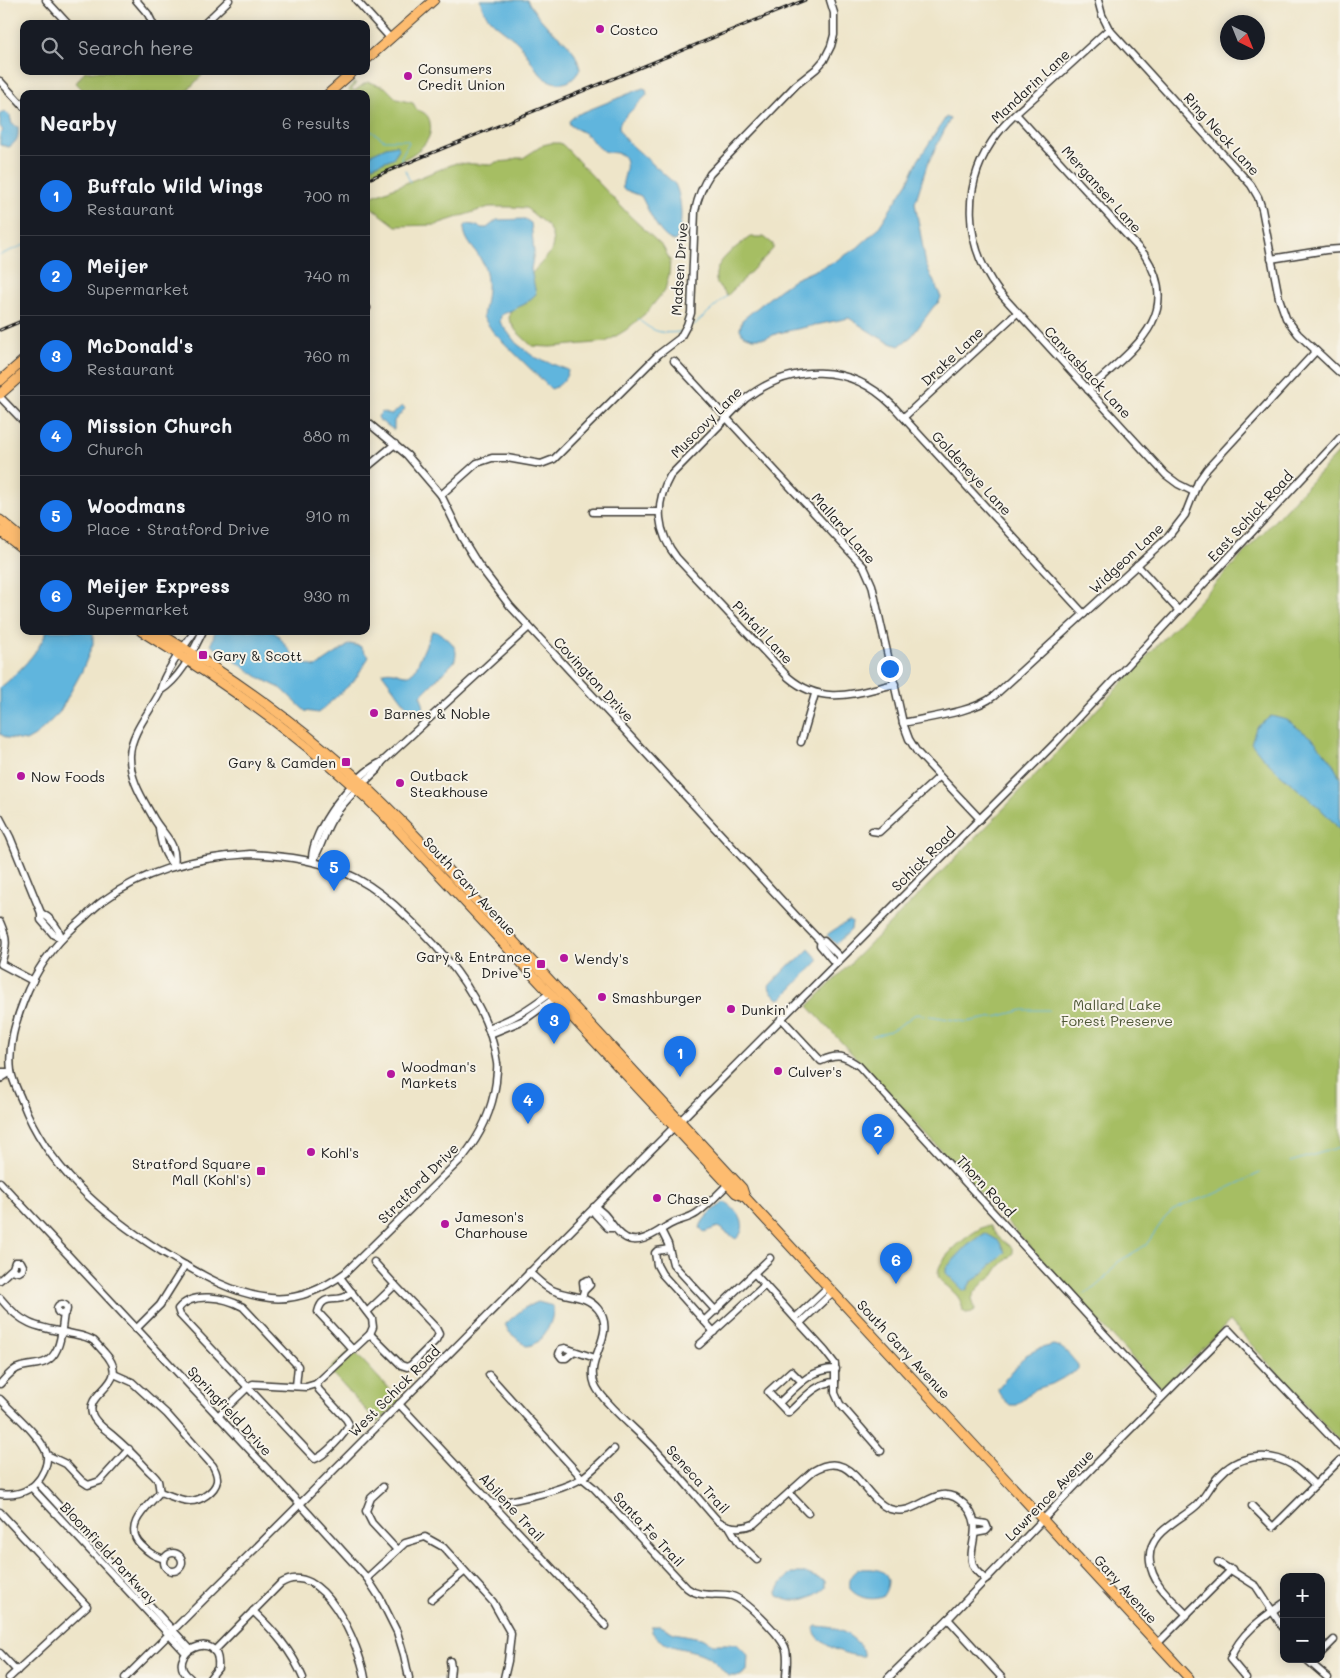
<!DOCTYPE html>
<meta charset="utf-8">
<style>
:root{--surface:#171b24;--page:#20242c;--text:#f1f3f6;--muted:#9ea1a6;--line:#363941;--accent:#1a73e8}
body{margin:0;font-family:Mali,sans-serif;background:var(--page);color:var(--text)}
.controls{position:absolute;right:15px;bottom:15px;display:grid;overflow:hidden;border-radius:10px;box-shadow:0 2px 12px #0003}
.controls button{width:45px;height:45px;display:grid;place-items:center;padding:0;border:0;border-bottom:1px solid var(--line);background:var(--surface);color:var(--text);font:25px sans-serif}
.compass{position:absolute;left:1220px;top:15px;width:45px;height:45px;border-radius:50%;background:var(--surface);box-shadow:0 2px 12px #0003;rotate:137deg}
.you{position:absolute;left:889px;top:668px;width:18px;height:18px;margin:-12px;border:4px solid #fff;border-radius:50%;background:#1a73e8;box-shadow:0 0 0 8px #1a73e833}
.badge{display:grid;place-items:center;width:32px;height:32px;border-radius:50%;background:var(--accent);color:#fff;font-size:16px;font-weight:700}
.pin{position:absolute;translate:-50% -41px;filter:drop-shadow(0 1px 2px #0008)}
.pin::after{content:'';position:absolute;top:26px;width:18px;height:15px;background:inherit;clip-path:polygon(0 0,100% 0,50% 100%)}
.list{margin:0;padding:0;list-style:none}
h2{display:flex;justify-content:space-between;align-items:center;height:65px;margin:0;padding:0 20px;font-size:21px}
h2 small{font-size:16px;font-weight:400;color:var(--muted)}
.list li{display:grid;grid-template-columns:32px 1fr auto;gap:15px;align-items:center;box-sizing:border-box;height:80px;padding:0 20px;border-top:1px solid var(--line)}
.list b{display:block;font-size:19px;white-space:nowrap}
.list p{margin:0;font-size:16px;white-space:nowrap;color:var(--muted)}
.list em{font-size:16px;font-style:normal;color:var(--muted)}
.icon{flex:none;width:28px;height:28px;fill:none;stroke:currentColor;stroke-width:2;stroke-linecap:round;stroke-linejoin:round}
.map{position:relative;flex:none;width:1340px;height:1678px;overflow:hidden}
.search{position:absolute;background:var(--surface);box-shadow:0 2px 12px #0003;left:20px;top:20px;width:350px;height:55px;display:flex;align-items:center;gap:12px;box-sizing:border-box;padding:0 18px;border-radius:10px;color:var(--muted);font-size:19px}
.panel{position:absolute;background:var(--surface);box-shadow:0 2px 12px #0003;left:20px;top:90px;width:350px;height:545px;border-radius:10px}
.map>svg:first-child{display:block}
.green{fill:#a6be63;stroke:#616d40}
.water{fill:#61b5dd;stroke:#3e687c}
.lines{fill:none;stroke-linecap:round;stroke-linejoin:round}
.stream{stroke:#61b5dd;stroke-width:1}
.minor-casing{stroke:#3c3a36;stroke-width:9}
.major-casing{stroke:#3c3a36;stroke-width:11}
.minor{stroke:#fff;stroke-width:6}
.major{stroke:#fdbc70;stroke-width:9}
.rail-casing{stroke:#1c1c1c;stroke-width:3}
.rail{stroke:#f7f3e8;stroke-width:1;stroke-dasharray:4;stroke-linecap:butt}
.poi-dot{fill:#b5179e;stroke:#f7f3e8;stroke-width:2}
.labels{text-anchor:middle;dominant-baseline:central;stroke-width:4;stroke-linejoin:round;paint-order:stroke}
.poi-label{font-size:14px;fill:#1c1c1c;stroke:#f7f3e8;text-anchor:start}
.street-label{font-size:14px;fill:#1c1c1c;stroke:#f7f3e8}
.park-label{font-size:14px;fill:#4c5535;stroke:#f7f3e8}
</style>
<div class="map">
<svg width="1340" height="1678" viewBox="0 0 1340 1678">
<rect width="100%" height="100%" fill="#f7f3e8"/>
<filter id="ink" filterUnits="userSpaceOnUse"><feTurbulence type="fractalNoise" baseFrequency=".02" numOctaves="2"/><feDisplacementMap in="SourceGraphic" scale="10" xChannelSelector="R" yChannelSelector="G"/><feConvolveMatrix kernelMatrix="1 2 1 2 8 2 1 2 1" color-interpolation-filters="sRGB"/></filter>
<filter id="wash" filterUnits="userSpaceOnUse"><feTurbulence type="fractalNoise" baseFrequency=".0096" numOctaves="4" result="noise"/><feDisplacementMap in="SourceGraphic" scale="20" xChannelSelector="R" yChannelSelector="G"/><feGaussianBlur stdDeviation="1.12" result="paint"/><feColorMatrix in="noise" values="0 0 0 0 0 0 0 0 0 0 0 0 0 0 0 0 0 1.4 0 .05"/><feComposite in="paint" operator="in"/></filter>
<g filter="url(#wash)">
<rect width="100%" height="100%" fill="#eee5c9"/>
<g class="green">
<polygon points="85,71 206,71 184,94 87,94 76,83"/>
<path d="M368,82L385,87L397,99L413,103L417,110C425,112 429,116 430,123C436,151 393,164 374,172L366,155V94H351L349,90L353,83H356L352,89L354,91C360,88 362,84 368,82Z"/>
<polygon points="551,143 560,143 564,146 630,216 663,247 670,260 669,274 665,290 647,312 626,330 606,342 550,347 532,346 516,331 509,319 511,308 525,281 551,252 553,243 552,235 548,226 526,208 512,207 489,207 440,223 437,225 396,226 367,204 368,198 456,163 492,165 496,162 510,161 516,158 523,158 543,145"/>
<path d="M750,237H764L773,244V249L727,296C724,291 717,286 716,280C713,261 738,246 750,237Z"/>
<polygon points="1340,451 1340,1442 1230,1321 1162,1390 808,1006 993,820"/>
<path d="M986,1226H990L997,1236L1013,1249V1253L999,1267L993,1276L985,1281L975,1292L972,1298L975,1310L974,1312L966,1313L963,1311C961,1298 957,1295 947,1286C944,1284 940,1281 939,1278C931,1262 973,1230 986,1226Z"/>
<polygon points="352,1349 400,1401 378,1423 329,1370"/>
</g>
<g class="water">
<path d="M480,0H527C533,10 540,19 549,28C566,43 574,45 580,69C576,76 572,82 563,83C537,85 533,57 517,42C502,27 486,23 480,0Z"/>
<path d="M643,88L646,89L647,95L621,121L619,126L620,131L626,140L675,184C682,198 684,228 675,241C659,239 648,208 641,196L623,189C621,180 628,172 626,162C623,148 609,156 601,149C595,146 592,139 587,135C582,131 575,129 570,125L569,121L576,115Z"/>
<path d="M5,111L10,116L12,124L18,127C19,137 17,142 9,147L0,145V134L3,131L0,126V113Z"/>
<path d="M946,117L950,119L927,165L915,203L926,265L941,297L939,302L934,306L912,336L899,346C880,340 865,328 849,318L778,333L766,338H753L743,335L740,329L742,320L779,290L795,279L834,262L857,248L877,230L908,182L917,162Z"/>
<polygon points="396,145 399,149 393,158 372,166 369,159 371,154 386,147"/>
<path d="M525,219L531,223L534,252L531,269L536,294L525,304L501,315L500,322L516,343L534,357L568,370C567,379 559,387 551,389L493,332L483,317C486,295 492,279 480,258C474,248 464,240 464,227L467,224L474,225L482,228H487L497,220Z"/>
<polygon points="402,406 405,409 394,421 394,430 379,420 378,416 382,412 391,415"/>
<path d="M47,631H93V644L82,671L59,713L35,736L26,741L7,738L0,734V688C18,673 38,653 47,631Z"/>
<polygon points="215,631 272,631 278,635 298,662 316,667 350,644 360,646 369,657 354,681 318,713 305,711 282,689 260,678 211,645"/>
<path d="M432,631C441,631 456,644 456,653C456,656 455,659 454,662L421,695C422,705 428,708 418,717H415L382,673C392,668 399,676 409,675L415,670Z"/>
<path d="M1271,716L1287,720L1313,739L1331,760L1340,778V830C1314,797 1275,776 1251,743L1256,728Z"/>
<path d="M849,921L852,922L851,930L836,944L827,935C830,932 845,923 849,921Z"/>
<polygon points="809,949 819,960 782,998 778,999 770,990 769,986 789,965 797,961"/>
<path d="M724,1202C737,1209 751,1226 736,1239L718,1227L704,1232L700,1228C702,1217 716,1209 724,1202Z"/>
<polygon points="985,1233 999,1241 1005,1252 979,1277 971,1282 966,1291 963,1290 946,1273 946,1268 967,1246"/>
<path d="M538,1302L553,1306C555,1320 542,1346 526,1346L509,1332L505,1324L524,1308Z"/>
<path d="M1053,1345C1064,1346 1071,1357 1078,1365V1370L1052,1384L1036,1389L1016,1405H1010C1005,1400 998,1396 998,1388L1026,1355L1038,1349Z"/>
<path d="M859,1569C865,1569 875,1568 881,1571C892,1576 888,1589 882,1597C871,1601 858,1598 850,1589C849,1578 850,1574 859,1569Z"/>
<path d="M791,1573H805L825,1581V1588C810,1600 797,1604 778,1596L777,1592L781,1584Z"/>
<path d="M652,1626H661L674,1633L701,1638L713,1644H737L748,1655L747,1671L740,1676H728C722,1670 716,1661 708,1657C690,1646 666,1652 652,1632Z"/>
<path d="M816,1626C834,1627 844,1630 857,1642C861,1647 865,1650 864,1656C850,1657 815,1645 814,1628Z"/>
</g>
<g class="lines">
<g class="stream">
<polyline points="366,130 373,132 384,140 407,140 409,142 401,157 402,161"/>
<polyline points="405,170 410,182"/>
<polyline points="0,255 24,245"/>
<path d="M638,319C653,332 660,334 680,332"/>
<polyline points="694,325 727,296"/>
<polyline points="996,1017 1023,1010 1049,1010"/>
<path d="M872,1036C889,1034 901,1025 914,1015L918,1014L967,1022L994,1017"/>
<polyline points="1290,1162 1340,1147"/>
<polyline points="1084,1294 1094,1288 1104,1279 1118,1262 1146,1245 1164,1219 1172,1211 1191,1202 1215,1194 1260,1173"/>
</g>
</g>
</g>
<g filter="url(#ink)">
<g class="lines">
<defs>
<g id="minor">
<polyline points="46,0 68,24"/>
<polyline points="136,0 148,14 153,24"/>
<polyline points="356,0 391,39"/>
<polyline points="1098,0 1102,15 1109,29 1251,185 1258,197 1262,209 1279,298 1286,318 1298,334 1340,373"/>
<polyline points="204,24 229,0"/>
<path d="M1109,29C1086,50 1062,72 1039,93C1025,106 1009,118 998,133C960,182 963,244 999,292L1166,475L1178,484L1194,492"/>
<polyline points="0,81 24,107"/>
<path d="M1016,114L1144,254C1186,316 1129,352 1088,390"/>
<polyline points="1271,259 1326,250 1340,249"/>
<polyline points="366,308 367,308"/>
<polyline points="674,361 864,567 872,585 903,723 909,739 917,752 980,819"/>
<polyline points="0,397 24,422"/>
<polyline points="904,417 1017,313"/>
<polyline points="366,421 407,455 441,495 462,538 478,564 510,606 798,918 821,942 824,941 841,958"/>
<polyline points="366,468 395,444"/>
<path d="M441,495L477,463L492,458H507L541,464L554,459L659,354L680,338L687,325L691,313L695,211C698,197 702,186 710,174L796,85L816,69L824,60L831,46L834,35V13L830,0"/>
<polyline points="593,512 658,512"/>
<polyline points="1137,565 1179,611"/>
<path d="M895,684C855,693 823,707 788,677L677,558C657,533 654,504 670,476L745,399C791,363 850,363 892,405L1084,614"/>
<path d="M160,691C181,678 192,653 203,631"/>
<path d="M903,723C930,717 974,712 994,696L1168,537L1185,515L1198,482L1207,469L1316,351"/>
<polyline points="801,742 815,694"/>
<polyline points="0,818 10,837 41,913 41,920 54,935 62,938"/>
<path d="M159,827C160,842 164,855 174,866"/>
<polyline points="872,831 879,832 939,777"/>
<path d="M250,854C287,856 322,860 356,878C375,888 392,902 407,917C449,956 489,1005 497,1063C498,1069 496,1076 496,1082C492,1111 481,1135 463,1157L345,1273C323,1289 298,1301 270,1298C230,1294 195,1271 161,1251C102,1214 47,1167 22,1101C18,1091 12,1080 11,1071C8,1046 15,1023 24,1000C35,971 53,946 76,925C85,918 93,908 103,901C145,870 199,857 250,854Z"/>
<path d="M312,860C311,830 354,774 382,762L529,627"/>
<path d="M313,860C321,848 324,833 331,821C343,801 362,785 378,769L382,762"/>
<path d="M174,866C178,843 164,836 154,819C143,799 129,779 130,755C131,733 149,713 159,694C161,689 162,684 164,679C172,662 184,646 195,631"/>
<path d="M41,913C51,918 58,928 62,938"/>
<path d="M0,922C8,940 7,945 1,964L33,981"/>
<polyline points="821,942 820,945 835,963"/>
<path d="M781,1018L821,1061C838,1053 845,1056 859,1066L1162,1397"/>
<path d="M488,1028C515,1018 527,1010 550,993"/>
<polyline points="490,1034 524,1020 555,998"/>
<polyline points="0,1072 11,1072"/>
<polyline points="0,1079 11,1072"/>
<polyline points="0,1182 300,1504 367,1578 380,1598 397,1632 404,1655 409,1678"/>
<path d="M594,1207C609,1213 612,1231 626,1238C642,1247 662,1227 675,1222C683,1219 690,1218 697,1213C708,1205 718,1194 728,1184"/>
<polyline points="594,1207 595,1214 608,1228 614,1228"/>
<polyline points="661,1230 668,1244 673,1264 716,1311"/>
<polyline points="669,1249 657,1251 655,1253 657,1265 662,1274 714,1332"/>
<polyline points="374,1262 395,1285"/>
<path d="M529,1272C536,1278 542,1285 550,1289C567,1298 585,1293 598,1309C618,1334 584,1358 595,1385C601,1400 634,1428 647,1441C672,1466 694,1494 718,1521C729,1528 742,1529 754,1524L813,1471C853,1446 862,1499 890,1509C919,1519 936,1477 964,1504C988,1527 963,1550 975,1569C978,1573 982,1576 986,1580"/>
<polyline points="754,1273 825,1351 835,1364 835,1393 840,1404 881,1451"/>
<polyline points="0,1280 13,1268 15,1262 21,1262 23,1266 22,1270 19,1272 15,1271 13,1268"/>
<path d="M352,1292C351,1293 346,1297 345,1297C335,1302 322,1294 318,1312L353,1350"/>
<polyline points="582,1297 584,1291 583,1282 588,1280 590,1285 584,1291"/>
<path d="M0,1298C22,1325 36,1327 68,1333C77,1335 87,1336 94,1341C97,1344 101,1349 104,1352C134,1384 85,1390 92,1414C95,1423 105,1429 112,1435C125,1446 136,1457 148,1470C151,1473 156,1477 158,1481C159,1484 159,1489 160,1492"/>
<circle cx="62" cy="1309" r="5"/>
<polyline points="367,1312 395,1285 436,1328 439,1334 436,1340 411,1365 407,1367 401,1365 370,1334"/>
<polyline points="795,1318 828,1287"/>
<polyline points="704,1321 770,1258"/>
<polyline points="800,1323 833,1292"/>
<polyline points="136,1329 160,1305 185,1265"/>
<polyline points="699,1345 765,1285"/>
<polyline points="573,1352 566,1358 562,1358 559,1354 561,1349 565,1348 595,1358"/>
<path d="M114,1374L132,1382L167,1414L213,1466C215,1470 218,1475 217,1481C215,1491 201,1501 190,1501C181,1501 169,1495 160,1492"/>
<path d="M489,1375L582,1478L593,1487L687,1588C701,1599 716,1592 732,1596C746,1600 779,1634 785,1647C789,1656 786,1668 786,1678"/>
<path d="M802,1382L791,1371L768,1392L788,1413C802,1401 816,1382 835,1382"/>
<path d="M0,1384C6,1378 12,1369 21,1367C35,1363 49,1367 57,1349C62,1339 62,1325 64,1314"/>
<path d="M296,1386L298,1366L243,1307C225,1297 192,1291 178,1309L180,1315L315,1459C324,1456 346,1434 349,1424L346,1419L319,1390L316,1384"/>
<path d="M0,1399C12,1412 43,1438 47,1455C48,1465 42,1477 36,1483C27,1493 12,1496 0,1494"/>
<path d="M779,1403C795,1388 811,1368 836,1369"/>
<polyline points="399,1404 606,1626"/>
<polyline points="218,1416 249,1386 253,1384 306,1387 316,1384 370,1334 373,1327 372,1319 340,1277"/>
<polyline points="47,1455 66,1464 82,1481 88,1485 100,1481 129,1449"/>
<polyline points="37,1482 190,1649"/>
<polyline points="31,1487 186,1653"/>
<polyline points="383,1487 371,1498 366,1511 372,1523 397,1550"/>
<path d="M160,1492C147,1507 122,1526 141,1545C149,1553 154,1556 164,1559"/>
<polyline points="789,1493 808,1513"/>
<path d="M492,1504C515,1500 563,1491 582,1478C593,1470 604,1459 614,1449"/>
<polyline points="1252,1506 1273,1527 1340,1460"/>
<polyline points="0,1512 87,1606 9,1678"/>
<polyline points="975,1522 986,1524 988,1529 986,1531 975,1533"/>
<polyline points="729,1526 739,1543 757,1560"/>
<circle cx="173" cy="1562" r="9"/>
<polyline points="1218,1562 1256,1586 1284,1629"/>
<polyline points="367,1578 405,1543 425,1537 443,1547 493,1602 511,1634 508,1661 504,1678"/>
<polyline points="432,1599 464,1572"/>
<path d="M253,1611C274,1631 292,1651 303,1678"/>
<path d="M1187,1615C1173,1600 1152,1584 1150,1562C1146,1533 1178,1522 1196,1506C1205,1498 1210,1485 1219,1476C1237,1455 1269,1451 1292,1465C1301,1471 1308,1478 1315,1485"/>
<polyline points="948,1619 1002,1678"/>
<polyline points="1157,1644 1232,1569"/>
<path d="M214,1651L280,1584C322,1556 360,1647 365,1678"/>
<polyline points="0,1653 17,1671"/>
<polyline points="1321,1653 1334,1640"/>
<polyline points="1306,1659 1328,1678"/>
<polyline points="450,1661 451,1667 450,1678"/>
<polyline points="125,1678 309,1495 1056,742 1340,438"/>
<path d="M190,1678C160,1655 222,1624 218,1668L210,1678"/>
<polyline points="888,1678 948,1619 1097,1463 1229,1330 1340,1447"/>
<path d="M1246,1678L1230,1659C1240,1634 1262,1618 1284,1603"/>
</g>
<g id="major">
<polyline points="366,60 434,0"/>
<polyline points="328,94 354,71"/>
<polyline points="0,381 24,360"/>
<polyline points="0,394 24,373"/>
<polyline points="0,520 24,540"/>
<polyline points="0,531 24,550"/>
<path d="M141,631C228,684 309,742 382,813L736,1193L745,1197L1189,1678"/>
<path d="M156,631C216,667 273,706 326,751C392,806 448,871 506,933C585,1018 663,1103 742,1188L745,1197"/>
</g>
</defs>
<use href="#minor" class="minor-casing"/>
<use href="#major" class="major-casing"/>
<use href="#minor" class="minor"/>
<use href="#major" class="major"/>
<defs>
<g id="rail">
<polyline points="366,180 805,0"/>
<polyline points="0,330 24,320"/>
</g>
</defs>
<use href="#rail" class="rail-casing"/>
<use href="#rail" class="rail"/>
</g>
</g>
<g class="poi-dot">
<circle cx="600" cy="29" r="5"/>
<circle cx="408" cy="76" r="5"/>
<rect x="198" y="650" width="10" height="10" rx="2.5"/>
<circle cx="374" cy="713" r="5"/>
<rect x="341" y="757" width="10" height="10" rx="2.5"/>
<circle cx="21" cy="776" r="5"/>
<circle cx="400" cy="783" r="5"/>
<circle cx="564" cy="958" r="5"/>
<rect x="536" y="959" width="10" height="10" rx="2.5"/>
<circle cx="602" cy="997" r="5"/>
<circle cx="731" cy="1009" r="5"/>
<circle cx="778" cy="1071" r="5"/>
<circle cx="391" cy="1074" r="5"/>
<circle cx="311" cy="1152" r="5"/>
<rect x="256" y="1166" width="10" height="10" rx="2.5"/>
<circle cx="657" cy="1198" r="5"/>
<circle cx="445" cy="1224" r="5"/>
</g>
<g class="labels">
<g class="poi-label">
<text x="610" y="29">Costco</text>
<text x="418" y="68">Consumers<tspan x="418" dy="16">Credit Union</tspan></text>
<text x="213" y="655">Gary &amp; Scott</text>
<text x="384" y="713">Barnes &amp; Noble</text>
<text x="336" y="762" text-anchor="end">Gary &amp; Camden</text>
<text x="410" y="775">Outback<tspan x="410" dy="16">Steakhouse</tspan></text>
<text x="31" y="776">Now Foods</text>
<text x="531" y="956" text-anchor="end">Gary &amp; Entrance<tspan x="531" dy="16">Drive 5</tspan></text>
<text x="574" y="958">Wendy's</text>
<text x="612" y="997">Smashburger</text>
<text x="741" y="1009">Dunkin'</text>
<text x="401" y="1066">Woodman's<tspan x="401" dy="16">Markets</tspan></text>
<text x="788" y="1071">Culver's</text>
<text x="321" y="1152">Kohl's</text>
<text x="251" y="1163" text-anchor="end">Stratford Square<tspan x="251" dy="16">Mall (Kohl's)</tspan></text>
<text x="667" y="1198">Chase</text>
<text x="455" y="1216">Jameson's<tspan x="455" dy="16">Charhouse</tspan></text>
</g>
<g class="street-label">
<text transform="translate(1030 86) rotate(-43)">Mandarin Lane</text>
<text transform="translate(1222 134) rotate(48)">Ring Neck Lane</text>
<text transform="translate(1102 189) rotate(48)">Merganser Lane</text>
<text transform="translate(679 269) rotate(-86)">Madsen Drive</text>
<text transform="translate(952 356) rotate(-43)">Drake Lane</text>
<text transform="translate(1088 372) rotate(47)">Canvasback Lane</text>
<text transform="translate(706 422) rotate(-45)">Muscovy Lane</text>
<text transform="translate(972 473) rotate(47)">Goldeneye Lane</text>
<text transform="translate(1250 516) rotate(-47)">East Schick Road</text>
<text transform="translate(844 528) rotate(49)">Mallard Lane</text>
<text transform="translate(1126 558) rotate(-43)">Widgeon Lane</text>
<text transform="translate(763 632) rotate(47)">Pintail Lane</text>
<text transform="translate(594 679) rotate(47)">Covington Drive</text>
<text transform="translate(923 859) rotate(-45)">Schick Road</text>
<text transform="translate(470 886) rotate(47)">South Gary Avenue</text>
<text transform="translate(418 1183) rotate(-45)">Stratford Drive</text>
<text transform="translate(986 1186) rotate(47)">Thorn Road</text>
<text transform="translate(904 1349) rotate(47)">South Gary Avenue</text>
<text transform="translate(394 1391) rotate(-45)">West Schick Road</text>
<text transform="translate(230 1411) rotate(47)">Springfield Drive</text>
<text transform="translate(698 1479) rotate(48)">Seneca Trail</text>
<text transform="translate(1049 1495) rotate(-46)">Lawrence Avenue</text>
<text transform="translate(512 1507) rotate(47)">Abilene Trail</text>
<text transform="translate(649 1529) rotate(47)">Santa Fe Trail</text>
<text transform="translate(109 1553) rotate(47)">Bloomfield Parkway</text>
<text transform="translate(1126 1589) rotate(48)">Gary Avenue</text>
</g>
<g class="park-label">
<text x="1117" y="1004">Mallard Lake<tspan x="1117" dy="16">Forest Preserve</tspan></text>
</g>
</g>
</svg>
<div class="controls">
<button>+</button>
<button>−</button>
</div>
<svg class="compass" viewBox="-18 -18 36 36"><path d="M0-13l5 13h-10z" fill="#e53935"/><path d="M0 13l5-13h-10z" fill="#9ea1a6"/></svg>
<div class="you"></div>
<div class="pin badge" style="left:680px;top:1077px">1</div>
<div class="pin badge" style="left:878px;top:1155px">2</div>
<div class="pin badge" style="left:554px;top:1044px">3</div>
<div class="pin badge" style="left:528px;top:1124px">4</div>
<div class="pin badge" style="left:334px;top:891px">5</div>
<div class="pin badge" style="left:896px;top:1284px">6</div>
<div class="search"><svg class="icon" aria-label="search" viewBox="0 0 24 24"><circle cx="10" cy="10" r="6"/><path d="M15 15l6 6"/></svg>Search here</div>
<section class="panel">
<h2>Nearby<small>6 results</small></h2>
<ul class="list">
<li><span class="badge">1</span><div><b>Buffalo Wild Wings</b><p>Restaurant</p></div><em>700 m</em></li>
<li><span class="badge">2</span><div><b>Meijer</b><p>Supermarket</p></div><em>740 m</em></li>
<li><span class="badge">3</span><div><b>McDonald's</b><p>Restaurant</p></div><em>760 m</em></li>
<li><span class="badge">4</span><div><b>Mission Church</b><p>Church</p></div><em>880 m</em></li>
<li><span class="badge">5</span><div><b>Woodmans</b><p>Place · Stratford Drive</p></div><em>910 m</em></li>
<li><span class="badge">6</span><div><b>Meijer Express</b><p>Supermarket</p></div><em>930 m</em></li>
</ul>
</section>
</div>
